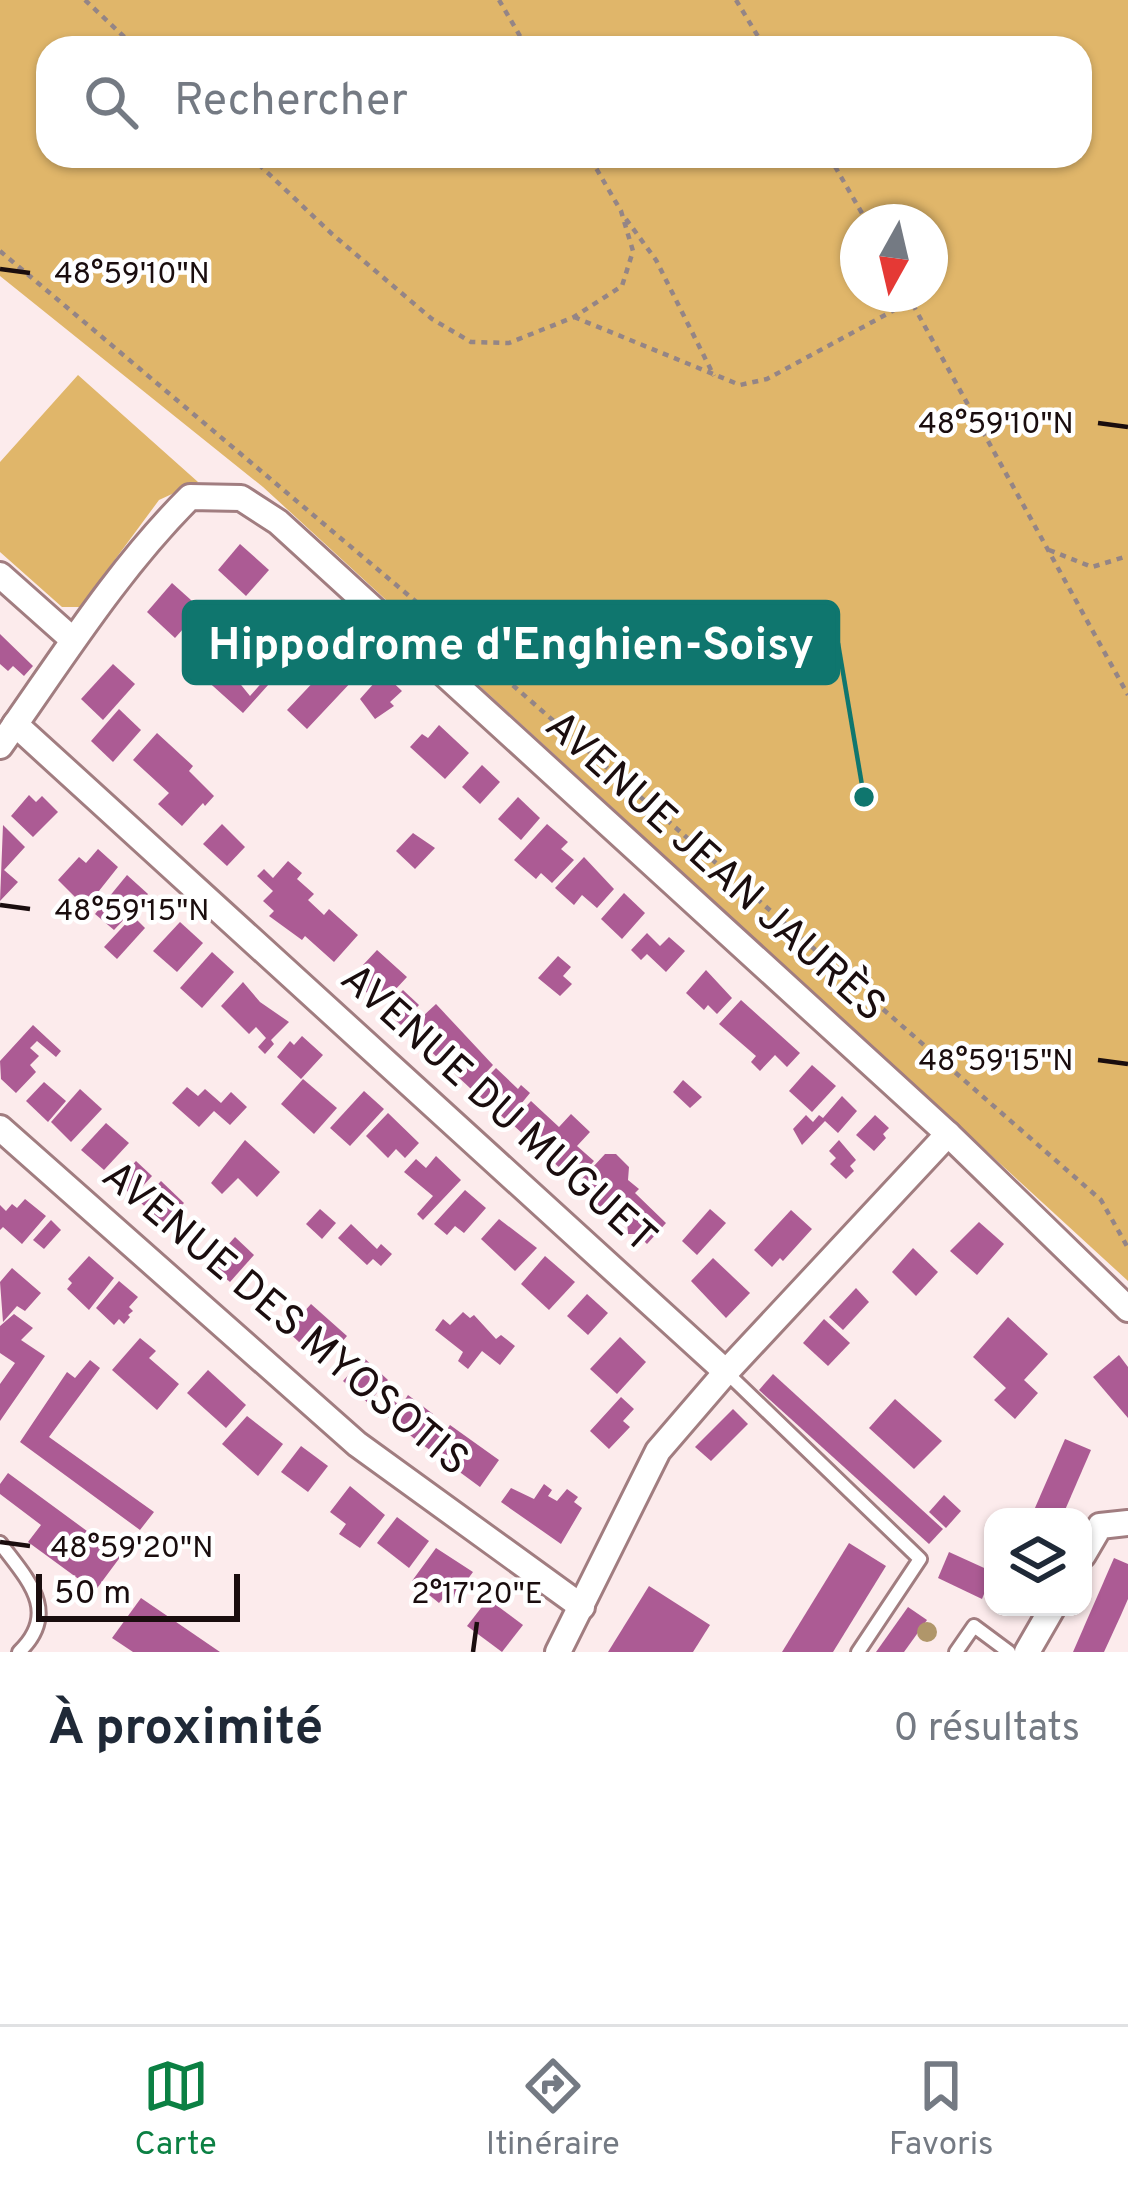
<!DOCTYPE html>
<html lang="fr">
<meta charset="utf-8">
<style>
:root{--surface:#fff;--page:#f2f2f3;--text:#1f2937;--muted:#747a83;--line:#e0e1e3;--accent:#0b8043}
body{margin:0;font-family:Overpass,sans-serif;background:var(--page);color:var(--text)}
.controls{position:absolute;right:36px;bottom:36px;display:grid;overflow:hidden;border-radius:24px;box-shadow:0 3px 9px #0004}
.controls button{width:108px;height:108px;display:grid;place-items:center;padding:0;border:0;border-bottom:3px solid var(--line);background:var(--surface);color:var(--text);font:60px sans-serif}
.compass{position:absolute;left:840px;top:204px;width:108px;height:108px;border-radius:50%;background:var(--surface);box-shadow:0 3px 9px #0004;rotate:188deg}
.scale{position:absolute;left:36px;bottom:30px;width:204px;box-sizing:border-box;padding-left:12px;border:6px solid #1a0d0e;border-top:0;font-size:33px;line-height:42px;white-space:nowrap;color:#1a0d0e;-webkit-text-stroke:9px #fff;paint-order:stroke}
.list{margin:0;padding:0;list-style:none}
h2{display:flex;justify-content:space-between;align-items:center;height:156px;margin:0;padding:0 48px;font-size:51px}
h2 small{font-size:39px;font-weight:400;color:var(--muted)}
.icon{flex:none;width:66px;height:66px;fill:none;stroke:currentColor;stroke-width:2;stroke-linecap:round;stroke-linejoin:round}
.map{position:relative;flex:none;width:1128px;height:1652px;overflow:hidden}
.search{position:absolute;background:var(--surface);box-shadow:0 3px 9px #0004;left:36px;right:36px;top:36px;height:132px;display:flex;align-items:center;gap:30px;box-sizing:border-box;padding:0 42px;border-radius:36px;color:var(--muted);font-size:45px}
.sheet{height:372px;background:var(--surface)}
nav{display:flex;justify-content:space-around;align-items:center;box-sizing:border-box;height:168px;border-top:3px solid var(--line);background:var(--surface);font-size:33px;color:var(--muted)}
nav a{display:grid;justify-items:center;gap:6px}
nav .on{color:var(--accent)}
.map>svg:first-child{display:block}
.green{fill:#e0b66a;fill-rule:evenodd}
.building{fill:#ac5b94}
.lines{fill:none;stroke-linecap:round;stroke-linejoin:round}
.service-casing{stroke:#a17d80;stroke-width:18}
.minor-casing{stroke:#a17d80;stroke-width:30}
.path{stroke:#948586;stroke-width:4.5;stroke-dasharray:6 6;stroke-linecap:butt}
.service{stroke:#fff;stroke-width:12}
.minor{stroke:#fff;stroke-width:24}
.tree{fill:#b0966a}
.ticks{fill:none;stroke:#1a0d0e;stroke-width:4.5}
.labels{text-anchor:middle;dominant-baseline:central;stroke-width:9;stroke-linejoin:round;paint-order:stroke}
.street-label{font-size:42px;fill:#1a0d0e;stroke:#fff}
.ticks-label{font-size:30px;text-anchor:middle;fill:#1a0d0e;stroke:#fff;stroke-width:9;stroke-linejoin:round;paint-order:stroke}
.leader{fill:none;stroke:#0f766e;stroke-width:4.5}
.callout-dot{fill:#0f766e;stroke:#fff;stroke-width:4.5}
.callout{fill:#0f766e;stroke:#0f766e;stroke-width:4.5}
.callout-label{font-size:45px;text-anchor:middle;font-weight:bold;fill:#fff}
</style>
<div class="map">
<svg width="1128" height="1652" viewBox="0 0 1128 1652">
<rect width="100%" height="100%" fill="#fcebec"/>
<g class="green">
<path d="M0,0H1128V1281L263,487L0,276ZM48,48H1080V156H48ZM858,222H930V294H858Z"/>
<polygon points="78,375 198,482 159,500 80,607 62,607 0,552 0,462"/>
</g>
<g class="building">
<polygon points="240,544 269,570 246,596 218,570"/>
<polygon points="172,583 201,609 175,638 147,612"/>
<polygon points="0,634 33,666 24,676 13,666 8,671 0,664"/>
<polygon points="334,639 353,657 343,668 354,679 307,729 287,710 320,675 310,665"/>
<polygon points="206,656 226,674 229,670 250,696 265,679 269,684 243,713 194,669"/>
<polygon points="113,664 135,684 103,720 81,699"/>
<polygon points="383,673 402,691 390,702 394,706 375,719 360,699"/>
<polygon points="119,709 141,730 113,762 91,741"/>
<polygon points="439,725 469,753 445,779 410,747 422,734 428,738"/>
<polygon points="157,733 193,766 189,771 214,796 205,806 203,803 182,826 158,804 169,793 133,760"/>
<polygon points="482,765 500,782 480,804 462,787"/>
<polygon points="29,795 36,802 42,796 58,812 33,837 11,816"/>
<polygon points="518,797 540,818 521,840 498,819"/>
<polygon points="222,824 245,847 227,866 203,844"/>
<polygon points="547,824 568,842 561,849 574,860 552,883 541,873 536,879 514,860"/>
<polygon points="3,825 25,847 4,870 18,882 0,901"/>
<polygon points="413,833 435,848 415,869 396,851"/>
<polygon points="98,849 118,867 91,901 84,895 78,900 58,880 79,857 86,863"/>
<polygon points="584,857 614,889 597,908 582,895 574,905 555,888"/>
<polygon points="288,861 302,873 297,879 314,894 308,900 324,915 329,909 358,935 334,962 305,936 302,940 269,916 274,911 263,901 273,891 257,876 264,869 273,878"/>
<polygon points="127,875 148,894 114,930 95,914"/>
<polygon points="624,893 645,913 622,939 601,919"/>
<polygon points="133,916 145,928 117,959 104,947"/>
<polygon points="180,922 203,943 177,972 153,951"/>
<polygon points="647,933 660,946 669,937 685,951 666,972 647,954 641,960 631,950"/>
<polygon points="377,950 407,977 381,1005 358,985 370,971 363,965"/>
<polygon points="212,952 234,972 202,1008 180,988"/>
<polygon points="558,956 571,967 563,976 572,984 560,996 538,978"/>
<polygon points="706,970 732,998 717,1014 708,1005 704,1010 686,993"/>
<polygon points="243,982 260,1002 289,1022 271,1040 274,1044 265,1054 258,1047 266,1038 256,1027 249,1034 221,1006"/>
<polygon points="403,990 419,1005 401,1025 384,1010"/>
<polygon points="741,1000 800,1053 787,1067 775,1055 760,1071 751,1062 756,1056 719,1024"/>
<polygon points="436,1004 493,1065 471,1089 408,1030"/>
<polygon points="33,1025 61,1051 56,1057 37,1041 30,1048 39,1056 30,1065 36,1072 16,1093 1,1079 0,1061"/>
<polygon points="302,1036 323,1055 301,1079 277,1057 290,1041 294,1045"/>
<polygon points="812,1065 836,1086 812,1112 789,1091"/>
<polygon points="496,1068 518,1089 521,1085 530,1093 507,1121 474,1091"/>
<polygon points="303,1079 337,1108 314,1134 281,1104"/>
<polygon points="683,1080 702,1097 690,1108 673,1092"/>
<polygon points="44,1082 66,1101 48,1122 26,1101"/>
<polygon points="187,1087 198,1096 205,1089 221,1103 231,1092 247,1107 230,1125 214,1111 199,1127 172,1103"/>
<polygon points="80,1089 102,1109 71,1142 51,1122"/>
<polygon points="364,1091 384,1109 350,1146 330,1128"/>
<polygon points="842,1096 857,1111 838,1133 825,1121 802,1145 793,1129 806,1115 813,1122 819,1115 823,1118"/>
<polygon points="531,1101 559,1127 571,1114 590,1132 577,1146 594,1161 575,1182 511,1123"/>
<polygon points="388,1113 419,1143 405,1158 396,1149 388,1158 366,1136"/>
<polygon points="875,1115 889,1128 883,1134 886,1138 874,1151 856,1135"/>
<polygon points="106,1123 129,1143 104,1170 81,1150"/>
<polygon points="245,1140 280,1172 257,1197 238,1178 222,1194 211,1183"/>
<polygon points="839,1140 856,1160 850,1166 854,1171 846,1179 830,1164 836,1158 829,1151"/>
<polygon points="605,1154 616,1154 629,1167 628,1180 639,1189 635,1193 666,1223 647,1244 637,1234 628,1234 627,1221 617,1213 610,1220 590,1202 590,1192 579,1182"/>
<polygon points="436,1156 461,1180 423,1220 417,1214 433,1196 404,1172 416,1159 426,1168"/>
<polygon points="136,1161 152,1176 133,1197 117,1181"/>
<polygon points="161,1181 184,1203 164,1224 141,1203"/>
<polygon points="465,1190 486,1208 464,1233 455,1226 447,1235 434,1224"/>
<polygon points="25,1199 46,1216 22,1244 3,1227 0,1230 0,1205 6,1211 12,1204 17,1208"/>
<polygon points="320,1209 336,1223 322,1239 306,1224"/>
<polygon points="710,1209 726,1223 697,1255 682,1241"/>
<polygon points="791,1210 812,1229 783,1261 780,1258 772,1267 754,1250"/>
<polygon points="499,1219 537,1248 515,1271 481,1239"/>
<polygon points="51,1220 61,1230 44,1249 33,1240"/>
<polygon points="979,1222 1004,1244 977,1275 950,1251"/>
<polygon points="351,1224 377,1249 381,1244 392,1254 381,1266 373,1259 367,1265 338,1238"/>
<polygon points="235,1237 254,1255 230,1282 210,1265"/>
<polygon points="913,1248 938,1272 916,1296 892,1272"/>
<polygon points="89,1256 114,1278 89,1310 67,1289 72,1283 68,1279"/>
<polygon points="545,1256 575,1282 549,1310 521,1284"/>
<polygon points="713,1258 750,1293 726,1318 691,1281"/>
<polygon points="12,1268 41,1293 25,1311 17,1306 3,1322 0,1282"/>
<polygon points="119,1281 138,1297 129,1307 133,1311 128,1315 130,1317 124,1324 119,1319 114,1325 96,1308"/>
<polygon points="856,1288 869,1302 843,1330 829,1317"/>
<polygon points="587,1294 608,1313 588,1335 567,1316"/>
<polygon points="311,1304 347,1336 323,1364 287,1331"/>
<polygon points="463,1312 470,1318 474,1315 496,1339 501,1335 515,1346 500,1365 482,1351 468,1369 458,1361 463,1352 435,1330 443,1319 450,1325"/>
<polygon points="14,1314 33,1328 21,1340 45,1356 0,1421 0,1384 15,1363 0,1353 0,1326"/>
<polygon points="1008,1317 1048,1354 1024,1380 1038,1393 1015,1419 994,1400 1006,1388 973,1357"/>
<polygon points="824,1319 850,1343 828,1366 803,1343"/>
<polygon points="620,1337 646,1362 617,1394 590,1369"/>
<polygon points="140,1338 156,1351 149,1358 179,1384 157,1410 112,1370"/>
<polygon points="1119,1355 1128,1367 1128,1418 1093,1377"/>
<polygon points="364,1358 388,1380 368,1403 343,1381"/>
<polygon points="90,1360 100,1368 49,1437 154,1512 140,1530 20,1442 67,1372 75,1378"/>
<polygon points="208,1370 246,1405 226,1428 187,1393"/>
<polygon points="773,1374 943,1529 929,1544 759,1390"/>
<polygon points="408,1395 433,1414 416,1440 379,1410 388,1397 401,1406"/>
<polygon points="621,1397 634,1409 623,1421 630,1427 609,1449 590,1431"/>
<polygon points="895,1399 942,1441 914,1469 869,1428"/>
<polygon points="733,1409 748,1424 711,1461 695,1447"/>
<polygon points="247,1416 283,1444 258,1476 222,1444"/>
<polygon points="438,1425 446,1431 450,1425 499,1460 480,1487 423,1445"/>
<polygon points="1065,1439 1091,1450 1062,1517 1031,1517"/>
<polygon points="301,1446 328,1466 308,1492 281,1472"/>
<polygon points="8,1473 121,1556 95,1591 28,1542 41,1525 0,1494 0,1484"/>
<polygon points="544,1484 552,1490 548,1496 557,1501 567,1489 578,1497 574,1502 582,1508 561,1544 501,1502 511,1488 534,1499"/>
<polygon points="350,1486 385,1515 360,1548 339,1534 346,1524 330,1512"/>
<polygon points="944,1495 961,1511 946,1528 929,1512"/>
<polygon points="397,1517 429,1541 409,1568 377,1543"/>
<polygon points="849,1543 886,1566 833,1652 782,1652"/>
<polygon points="436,1548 473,1572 451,1602 444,1597 439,1603 412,1581"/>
<polygon points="949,1552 993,1572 982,1599 938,1578"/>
<polygon points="1114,1558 1128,1564 1128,1599 1121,1615 1104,1652 1073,1652"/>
<polygon points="649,1586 710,1625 693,1652 608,1652"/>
<polygon points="141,1598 220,1652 133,1652 112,1638"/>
<polygon points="488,1599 523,1625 502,1652 467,1626"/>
<polygon points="908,1607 927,1620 904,1652 876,1652"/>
</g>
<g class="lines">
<defs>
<g id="service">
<polyline points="726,1372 920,1559 858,1652"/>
<path d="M0,1543C27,1579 61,1612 19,1652"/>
<polyline points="956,1652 974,1626 1009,1652"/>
</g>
<g id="minor">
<polyline points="0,575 72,639"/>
<polyline points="15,724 726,1372"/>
<path d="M0,746C61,660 116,571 190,497L241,498L278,522L948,1134L1128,1309"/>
<polyline points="0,1128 357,1444 582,1607"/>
<polyline points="1083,1555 1100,1526 1128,1523"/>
<polyline points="558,1652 658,1451 726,1372 948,1134"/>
<polyline points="1027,1652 1053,1607"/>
</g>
</defs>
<use href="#service" class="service-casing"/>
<use href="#minor" class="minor-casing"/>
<g class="path">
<polyline points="85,0 136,48"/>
<polyline points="499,0 527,48"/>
<polyline points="736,0 765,48"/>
<polyline points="250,156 332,234 432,319 471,342 509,343 574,317 622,286 633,251 621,211 589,156"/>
<polyline points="829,156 867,222"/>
<polyline points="626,219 656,260 714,376"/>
<polyline points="0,251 452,632 1101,1200 1128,1248"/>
<polyline points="907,294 1128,695"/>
<polyline points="574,317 740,385 767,379 911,301"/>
<polyline points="1049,550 1092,567 1128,556"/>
</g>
<use href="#service" class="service"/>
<use href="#minor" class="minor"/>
</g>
<circle class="tree" cx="927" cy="1632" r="10"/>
<path class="ticks" d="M0,269L30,273M1098,423L1128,427M0,905L30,909M1098,1060L1128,1064M0,1542L30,1546M473,1652L477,1622"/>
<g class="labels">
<g class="street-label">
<text transform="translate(714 868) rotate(42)">AVENUE JEAN JAURÈS</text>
<text transform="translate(497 1110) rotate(42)">AVENUE DU MUGUET</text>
<text transform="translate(284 1320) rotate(40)">AVENUE DES MYOSOTIS</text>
</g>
</g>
<g class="ticks-label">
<text x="132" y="283">48°59'10"N</text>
<text x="996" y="433">48°59'10"N</text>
<text x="132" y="920">48°59'15"N</text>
<text x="996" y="1070">48°59'15"N</text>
<text x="132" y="1557">48°59'20"N</text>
<text x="477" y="1603">2°17'20"E</text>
</g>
<path class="leader" d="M864 797L838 643"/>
<circle class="callout-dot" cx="864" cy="797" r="12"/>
<rect class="callout" x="184" y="602" width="654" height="81" rx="12"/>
<g class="callout-label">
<text x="511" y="659">Hippodrome d'Enghien-Soisy</text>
</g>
</svg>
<div class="controls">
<button><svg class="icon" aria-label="layers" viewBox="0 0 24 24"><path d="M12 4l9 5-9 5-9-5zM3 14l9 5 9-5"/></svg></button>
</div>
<svg class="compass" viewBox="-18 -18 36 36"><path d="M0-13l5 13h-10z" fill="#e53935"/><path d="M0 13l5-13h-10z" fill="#747a83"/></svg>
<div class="scale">50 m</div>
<div class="search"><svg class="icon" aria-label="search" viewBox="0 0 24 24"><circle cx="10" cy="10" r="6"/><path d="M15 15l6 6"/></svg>Rechercher</div>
</div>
<section class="sheet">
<h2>À proximité<small>0 résultats</small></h2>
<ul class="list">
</ul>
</section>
<nav>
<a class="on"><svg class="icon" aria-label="map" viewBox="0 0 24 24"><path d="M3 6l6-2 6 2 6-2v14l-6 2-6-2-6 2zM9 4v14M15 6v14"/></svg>Carte</a>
<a><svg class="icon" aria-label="directions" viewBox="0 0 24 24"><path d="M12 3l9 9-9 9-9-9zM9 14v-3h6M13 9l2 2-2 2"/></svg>Itinéraire</a>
<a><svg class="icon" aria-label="saved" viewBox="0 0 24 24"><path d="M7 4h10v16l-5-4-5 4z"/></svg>Favoris</a>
</nav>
